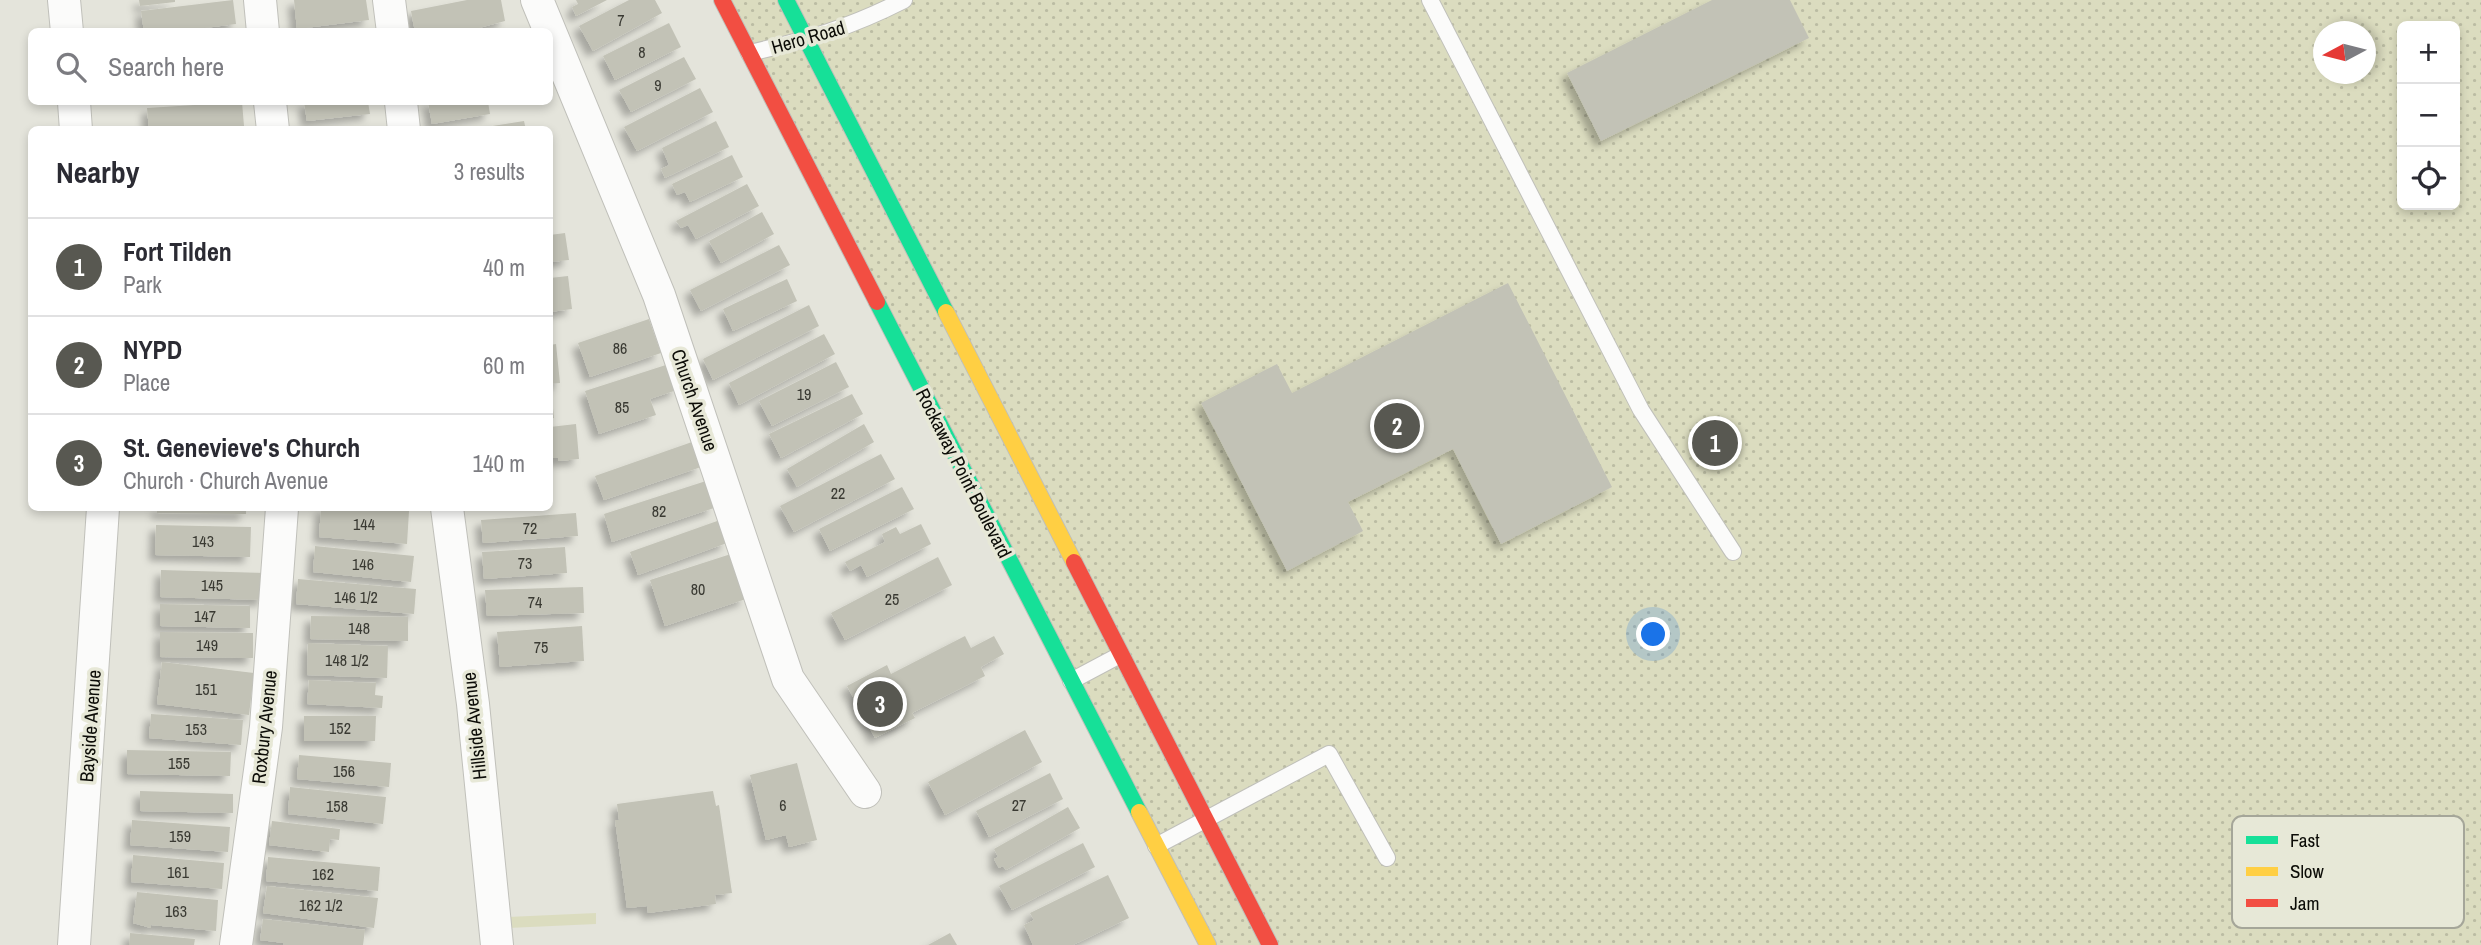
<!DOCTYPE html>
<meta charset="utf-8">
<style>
:root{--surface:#fff;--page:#f7f7f7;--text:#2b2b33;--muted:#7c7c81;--line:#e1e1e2;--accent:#585851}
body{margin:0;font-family:"Archivo Narrow",sans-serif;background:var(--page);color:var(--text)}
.controls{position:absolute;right:21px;top:21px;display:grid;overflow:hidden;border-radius:10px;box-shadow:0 4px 10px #0003}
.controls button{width:63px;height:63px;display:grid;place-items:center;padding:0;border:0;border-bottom:2px solid var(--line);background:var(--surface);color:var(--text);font:35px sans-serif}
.compass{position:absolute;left:2313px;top:21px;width:63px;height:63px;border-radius:50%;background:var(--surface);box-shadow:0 4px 10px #0003;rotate:263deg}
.you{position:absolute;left:1654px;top:635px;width:24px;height:24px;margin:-18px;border:5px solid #fff;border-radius:50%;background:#1a73e8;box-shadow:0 0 0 10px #1a73e833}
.badge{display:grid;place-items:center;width:46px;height:46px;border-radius:50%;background:var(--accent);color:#fff;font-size:23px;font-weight:700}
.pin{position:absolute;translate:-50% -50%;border:4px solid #fff;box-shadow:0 2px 7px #0006}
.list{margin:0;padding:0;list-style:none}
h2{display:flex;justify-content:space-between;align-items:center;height:91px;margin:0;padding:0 28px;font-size:30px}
h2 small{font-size:23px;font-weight:400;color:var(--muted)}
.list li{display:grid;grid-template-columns:46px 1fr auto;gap:21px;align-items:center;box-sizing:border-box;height:98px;padding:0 28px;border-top:2px solid var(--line)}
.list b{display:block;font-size:26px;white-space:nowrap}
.list p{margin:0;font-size:23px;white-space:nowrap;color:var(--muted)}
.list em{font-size:23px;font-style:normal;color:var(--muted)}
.icon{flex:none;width:38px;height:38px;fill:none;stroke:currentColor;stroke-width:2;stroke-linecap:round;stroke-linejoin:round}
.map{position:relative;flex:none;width:2481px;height:945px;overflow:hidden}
.search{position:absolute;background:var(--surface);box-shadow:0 4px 10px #0003;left:28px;top:28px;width:525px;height:77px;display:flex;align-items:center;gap:18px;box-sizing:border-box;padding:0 24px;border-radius:10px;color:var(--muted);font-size:26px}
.panel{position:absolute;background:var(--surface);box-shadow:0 4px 10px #0003;left:28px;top:126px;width:525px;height:385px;border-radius:10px}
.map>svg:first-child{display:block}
.grass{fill:url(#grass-dots);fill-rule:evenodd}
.garden{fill:#dbdcbf}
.building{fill:#c2c2b6;filter:url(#shadow)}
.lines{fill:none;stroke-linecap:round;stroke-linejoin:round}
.lane-casing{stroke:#c0c0ba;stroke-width:18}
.street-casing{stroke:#c0c0ba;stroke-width:34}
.fast-casing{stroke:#c0c0ba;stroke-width:18}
.slow-casing{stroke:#c0c0ba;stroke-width:18}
.jam-casing{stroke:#c0c0ba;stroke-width:18}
.lane{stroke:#fbfbfa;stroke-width:16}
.street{stroke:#fbfbfa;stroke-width:32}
.fast{stroke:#16e098;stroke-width:16}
.slow{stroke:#ffcf43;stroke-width:16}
.jam{stroke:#f24e42;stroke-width:16}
.labels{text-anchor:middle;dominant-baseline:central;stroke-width:7;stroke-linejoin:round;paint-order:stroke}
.number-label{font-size:16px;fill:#3a3a33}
.street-label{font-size:19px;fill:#0c0c07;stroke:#e7e8d7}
.key{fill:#e7e8d7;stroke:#a5a699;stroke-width:2}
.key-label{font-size:19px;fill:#0c0c07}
</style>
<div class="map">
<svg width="2481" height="945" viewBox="0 0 2481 945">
<defs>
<pattern id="grass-dots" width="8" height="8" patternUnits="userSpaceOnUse" patternTransform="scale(1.75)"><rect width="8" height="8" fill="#dbdcbf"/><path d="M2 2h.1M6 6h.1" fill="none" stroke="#bbbca3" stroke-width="1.8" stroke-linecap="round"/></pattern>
<filter id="shadow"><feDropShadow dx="-6" dy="6" stdDeviation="3.5" flood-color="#0004"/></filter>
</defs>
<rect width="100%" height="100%" fill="#e4e4db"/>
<path class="grass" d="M722,0H2481V945H1208ZM2402,26H2455V205H2402ZM2324,32H2366V74H2324Z"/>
<polygon class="garden" points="596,913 596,924 508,928 507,917"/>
<g class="building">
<polygon points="139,0 175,0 175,2 140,6"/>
<polygon points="233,0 236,24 173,32 144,32 141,11"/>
<polygon points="294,0 366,0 369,20 297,29"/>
<polygon points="467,0 501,0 505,21 464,32 415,32 411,11"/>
<polygon points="576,0 607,0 576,16 572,7 578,4"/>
<polygon points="629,0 655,0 662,13 593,51 579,26"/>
<polygon points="1712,0 1790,0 1809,38 1601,141 1567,73"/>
<polygon points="669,23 681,47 615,80 603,56"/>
<polygon points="684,57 696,79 631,112 619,90"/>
<polygon points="700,88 713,112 637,151 624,127"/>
<polygon points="242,102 244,126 149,130 147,108"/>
<polygon points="304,102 368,102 370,114 307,121"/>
<polygon points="428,102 488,102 490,114 432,124"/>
<polygon points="524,121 526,130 480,130 480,128"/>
<polygon points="716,121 729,147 665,178 661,169 669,165 662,148"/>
<polygon points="732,155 743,177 690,202 685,192 677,195 672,184"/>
<polygon points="747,184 759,206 696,239 688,225 681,228 676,221"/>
<polygon points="762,212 774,234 721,263 709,241"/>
<polygon points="565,233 569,260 550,262 550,235"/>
<polygon points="779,245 790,265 701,311 690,290"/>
<polygon points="568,276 572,309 550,312 550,278"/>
<polygon points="787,279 797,301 733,331 723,309"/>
<polygon points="1508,283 1612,487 1501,544 1453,449 1348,502 1363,531 1287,571 1201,403 1277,364 1292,393"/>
<polygon points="809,305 819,326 713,380 703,359"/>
<polygon points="649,319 661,353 590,377 578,343"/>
<polygon points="824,334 835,354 739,405 729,383"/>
<polygon points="556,344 560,383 550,384 550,345"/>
<polygon points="836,362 849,387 772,426 759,401"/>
<polygon points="669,364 677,390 650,399 656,415 599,434 585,391"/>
<polygon points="550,390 551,390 554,418 550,419"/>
<polygon points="852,394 863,414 781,458 769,434"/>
<polygon points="576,424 579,459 558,461 558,458 550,458 550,427"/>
<polygon points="864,424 874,442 797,487 787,469"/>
<polygon points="692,442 701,467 604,500 595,476"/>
<polygon points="881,454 895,479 794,532 780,506"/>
<polygon points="706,481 714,508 612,542 604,514"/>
<polygon points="902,487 914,509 830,551 819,529"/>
<polygon points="157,508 246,508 246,514 157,513"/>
<polygon points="321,508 362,509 365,508 409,511 407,544 319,537"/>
<polygon points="576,513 578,536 483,543 481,520"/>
<polygon points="720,520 727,543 638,575 630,552"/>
<polygon points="921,524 931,544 867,577 861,565 850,571 845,562 885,542 882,534 896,527 900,534"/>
<polygon points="156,525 251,527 250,557 155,555"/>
<polygon points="315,546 414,556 411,582 313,572"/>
<polygon points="565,547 567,573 484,579 482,552"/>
<polygon points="731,554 746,599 665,626 650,580"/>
<polygon points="938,557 952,585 845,640 831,613"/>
<polygon points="161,570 265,573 264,600 160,597"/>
<polygon points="298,579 416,589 414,614 296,604"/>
<polygon points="583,587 584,613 487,616 485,590"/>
<polygon points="160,604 250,606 250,628 160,626"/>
<polygon points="311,616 408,617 408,641 310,639"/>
<polygon points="582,626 584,661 500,667 497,632"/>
<polygon points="160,632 253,633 253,658 160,657"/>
<polygon points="965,636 971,648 994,636 1004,654 981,667 985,676 912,713 915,718 875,738 847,686 887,665 891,674"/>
<polygon points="308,643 388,646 387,678 307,675"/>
<polygon points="162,662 254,673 249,715 157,704"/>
<polygon points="309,680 376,683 375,695 383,696 382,708 307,704"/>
<polygon points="151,714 243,720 241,745 149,738"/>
<polygon points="304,716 376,716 375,741 304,741"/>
<polygon points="1025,730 1042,762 945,815 928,782"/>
<polygon points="127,750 231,752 230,776 127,774"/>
<polygon points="299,755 391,763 389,787 297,779"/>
<polygon points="797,763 817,840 789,847 786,835 766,840 750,775"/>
<polygon points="1050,773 1063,799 989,837 976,811"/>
<polygon points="290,787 386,797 383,824 288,814"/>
<polygon points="140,791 233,794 233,813 140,811"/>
<polygon points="713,791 716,806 719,805 732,893 715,895 716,904 648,913 647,906 627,908 615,820 619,820 617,804"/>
<polygon points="1068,807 1080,828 1006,870 1003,866 999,868 994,859 998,857 994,849"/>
<polygon points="132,820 230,827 228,852 130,845"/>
<polygon points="272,821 340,829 339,840 330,839 329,852 269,845"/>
<polygon points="1083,843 1095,867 1012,910 999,886"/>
<polygon points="133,855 224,863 222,889 131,882"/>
<polygon points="268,857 380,867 378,891 266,881"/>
<polygon points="1108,875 1129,918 1073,945 1033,945 1024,925 1034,920 1030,913"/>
<polygon points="267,886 378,898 374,928 263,913"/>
<polygon points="137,892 218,900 216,931 151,925 151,928 133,923"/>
<polygon points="263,919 365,930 363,945 283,945 284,943 260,940"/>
<polygon points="130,933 195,939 194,945 129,945"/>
<polygon points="950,933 957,945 928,945"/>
</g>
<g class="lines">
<defs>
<g id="lane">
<polyline points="1430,0 1641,410 1733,552"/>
<path d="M749,53C808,40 851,27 904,0"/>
<polyline points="1071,681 1120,655"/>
<polyline points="1156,846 1329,754 1387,858"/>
</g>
<g id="street">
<polyline points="64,0 67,32"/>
<polyline points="260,0 263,32"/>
<polyline points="389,0 393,32"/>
<polyline points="537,0 659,295 788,679 865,792"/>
<polyline points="74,102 76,130"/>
<polyline points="270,102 273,130"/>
<polyline points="401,102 404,130"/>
<polyline points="447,508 473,704 497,945"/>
<polyline points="74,945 103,508"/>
<polyline points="236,945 266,727 282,508"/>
</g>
<g id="fast">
<polyline points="786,0 946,312"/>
<polyline points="877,302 1139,812"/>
</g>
<g id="slow">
<polyline points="946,312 1074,562"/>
<polyline points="1139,812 1208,945"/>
</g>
<g id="jam">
<polyline points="722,0 877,302"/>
<polyline points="1074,562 1270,945"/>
</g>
</defs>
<use href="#lane" class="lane-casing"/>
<use href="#street" class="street-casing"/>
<use href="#fast" class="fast-casing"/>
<use href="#slow" class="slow-casing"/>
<use href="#jam" class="jam-casing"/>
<use href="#lane" class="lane"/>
<use href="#street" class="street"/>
<use href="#fast" class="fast"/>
<use href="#slow" class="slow"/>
<use href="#jam" class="jam"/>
</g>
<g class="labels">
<g class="number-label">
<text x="621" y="20">7</text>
<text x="642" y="52">8</text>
<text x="658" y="85">9</text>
<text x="620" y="348">86</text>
<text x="804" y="394">19</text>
<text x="622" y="407">85</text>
<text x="838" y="493">22</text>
<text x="659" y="511">82</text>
<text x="364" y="524">144</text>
<text x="530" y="528">72</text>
<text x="203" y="541">143</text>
<text x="525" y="563">73</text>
<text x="363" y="564">146</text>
<text x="212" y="585">145</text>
<text x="698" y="589">80</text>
<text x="356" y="597">146 1/2</text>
<text x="892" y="599">25</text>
<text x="535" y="602">74</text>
<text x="205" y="616">147</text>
<text x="359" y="628">148</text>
<text x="207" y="645">149</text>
<text x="541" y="647">75</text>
<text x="347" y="660">148 1/2</text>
<text x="206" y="689">151</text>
<text x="340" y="728">152</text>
<text x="196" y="729">153</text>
<text x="179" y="763">155</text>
<text x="344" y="771">156</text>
<text x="783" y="805">6</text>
<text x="1019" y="805">27</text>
<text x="337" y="806">158</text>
<text x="180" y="836">159</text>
<text x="178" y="872">161</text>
<text x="323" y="874">162</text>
<text x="321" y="905">162 1/2</text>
<text x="176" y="911">163</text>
</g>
<g class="street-label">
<text transform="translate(808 37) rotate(-16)">Hero Road</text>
<text transform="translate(695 400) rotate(71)">Church Avenue</text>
<text transform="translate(964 473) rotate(63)">Rockaway Point Boulevard</text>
<text transform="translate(90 726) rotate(-86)">Bayside Avenue</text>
<text transform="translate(474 726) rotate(-96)">Hillside Avenue</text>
<text transform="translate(264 727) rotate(-84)">Roxbury Avenue</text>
</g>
</g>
<rect x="2232" y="816" width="232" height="112" rx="10" class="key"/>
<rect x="2246" y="836" width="32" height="8" fill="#16e098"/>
<rect x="2246" y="867" width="32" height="9" fill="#ffcf43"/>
<rect x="2246" y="899" width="32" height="8" fill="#f24e42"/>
<g class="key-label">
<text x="2290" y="847">Fast</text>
<text x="2290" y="878">Slow</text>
<text x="2290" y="910">Jam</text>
</g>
</svg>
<div class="controls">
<button>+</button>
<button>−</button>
<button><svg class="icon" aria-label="locate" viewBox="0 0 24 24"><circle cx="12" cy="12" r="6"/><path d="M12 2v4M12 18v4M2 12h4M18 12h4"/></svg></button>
</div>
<svg class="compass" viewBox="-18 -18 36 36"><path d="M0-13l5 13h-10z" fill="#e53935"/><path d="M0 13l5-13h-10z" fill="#7c7c81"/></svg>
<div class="you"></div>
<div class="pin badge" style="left:1715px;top:443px">1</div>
<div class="pin badge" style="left:1397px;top:426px">2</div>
<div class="pin badge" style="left:880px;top:704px">3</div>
<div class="search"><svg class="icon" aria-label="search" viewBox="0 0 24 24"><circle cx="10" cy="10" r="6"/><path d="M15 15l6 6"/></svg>Search here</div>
<section class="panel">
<h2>Nearby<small>3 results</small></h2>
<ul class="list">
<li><span class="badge">1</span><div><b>Fort Tilden</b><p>Park</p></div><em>40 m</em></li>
<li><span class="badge">2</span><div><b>NYPD</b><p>Place</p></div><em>60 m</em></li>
<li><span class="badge">3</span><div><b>St. Genevieve's Church</b><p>Church · Church Avenue</p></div><em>140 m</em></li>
</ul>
</section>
</div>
